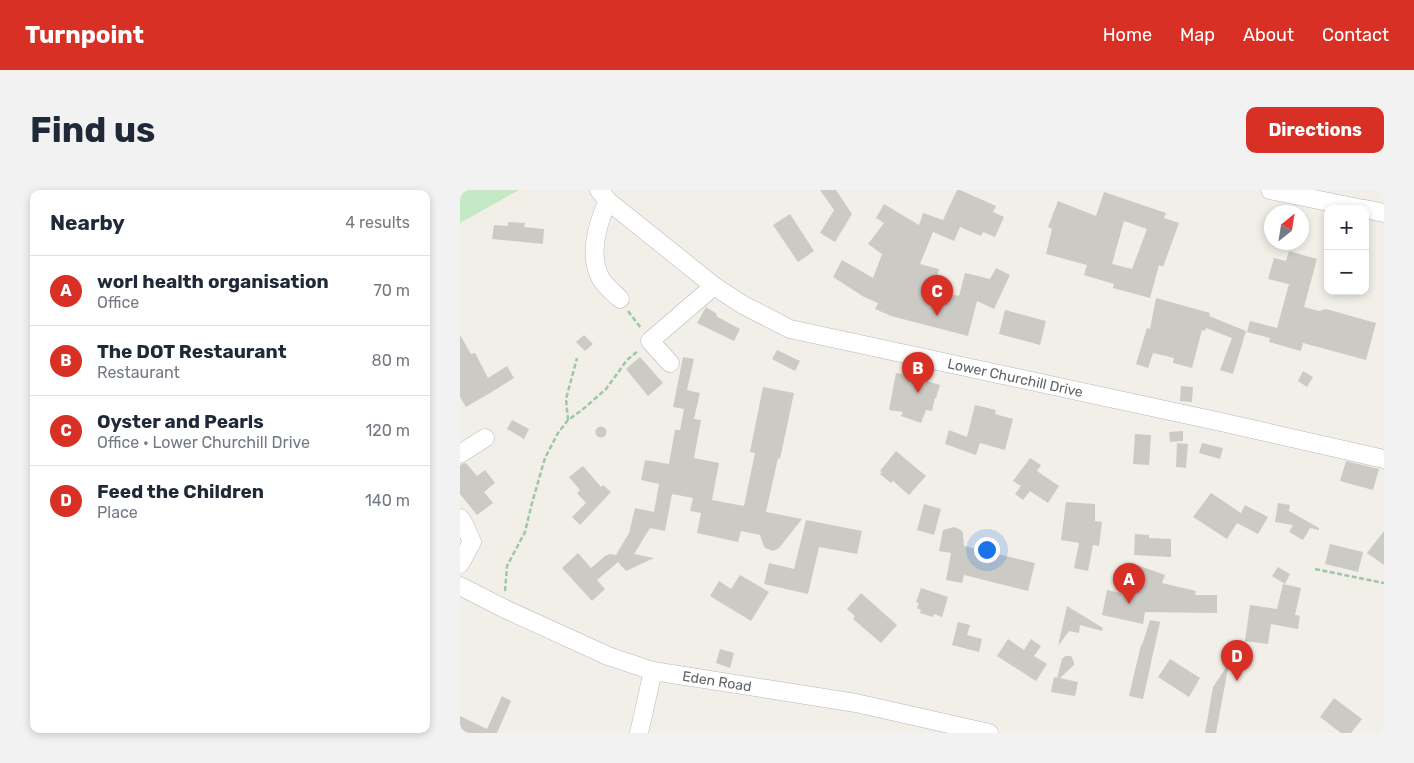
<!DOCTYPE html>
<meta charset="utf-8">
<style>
:root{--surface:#fff;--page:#f2f2f3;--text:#1f2937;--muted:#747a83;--line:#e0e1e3;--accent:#d93025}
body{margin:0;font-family:Rubik,sans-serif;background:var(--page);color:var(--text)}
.controls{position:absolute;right:15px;top:15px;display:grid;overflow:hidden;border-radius:10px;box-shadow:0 2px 8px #0003}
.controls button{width:45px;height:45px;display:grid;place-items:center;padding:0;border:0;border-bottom:1px solid var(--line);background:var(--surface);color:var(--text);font:25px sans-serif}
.compass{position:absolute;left:804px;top:15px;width:45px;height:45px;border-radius:50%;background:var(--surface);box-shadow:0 2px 8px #0003;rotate:30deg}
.you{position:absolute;left:526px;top:359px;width:18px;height:18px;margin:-12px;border:4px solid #fff;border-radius:50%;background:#1a73e8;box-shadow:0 0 0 8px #1a73e833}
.badge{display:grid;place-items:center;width:32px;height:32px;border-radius:50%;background:var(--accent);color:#fff;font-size:16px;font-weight:700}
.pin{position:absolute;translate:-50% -41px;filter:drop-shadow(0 1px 2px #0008)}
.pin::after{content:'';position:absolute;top:26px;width:18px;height:15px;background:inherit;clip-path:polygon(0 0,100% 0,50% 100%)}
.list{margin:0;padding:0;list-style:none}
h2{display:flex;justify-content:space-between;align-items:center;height:65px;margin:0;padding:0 20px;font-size:21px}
h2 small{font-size:16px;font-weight:400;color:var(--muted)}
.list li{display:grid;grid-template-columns:32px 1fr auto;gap:15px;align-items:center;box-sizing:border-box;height:70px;padding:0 20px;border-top:1px solid var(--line)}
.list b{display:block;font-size:19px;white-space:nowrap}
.list p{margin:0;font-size:16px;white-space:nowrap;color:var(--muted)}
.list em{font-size:16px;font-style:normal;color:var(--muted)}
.map{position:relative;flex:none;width:924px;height:543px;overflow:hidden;border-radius:10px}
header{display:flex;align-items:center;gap:30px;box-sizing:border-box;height:70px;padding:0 25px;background:var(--accent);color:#fff}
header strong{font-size:24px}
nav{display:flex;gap:28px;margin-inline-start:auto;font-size:18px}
.intro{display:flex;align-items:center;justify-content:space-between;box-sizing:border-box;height:120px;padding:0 30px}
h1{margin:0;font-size:35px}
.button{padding:12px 22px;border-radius:10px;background:var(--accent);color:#fff;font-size:18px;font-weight:700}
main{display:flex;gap:30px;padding:0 30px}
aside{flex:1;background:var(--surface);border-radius:10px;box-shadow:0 2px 8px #0003}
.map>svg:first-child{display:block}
.green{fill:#c5e8c5}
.building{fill:#cccac5;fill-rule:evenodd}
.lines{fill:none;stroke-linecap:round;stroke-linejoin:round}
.minor-casing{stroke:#b5b8bc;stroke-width:19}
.path{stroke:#9cc7a9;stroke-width:2.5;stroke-dasharray:5 2.5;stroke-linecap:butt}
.minor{stroke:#fff;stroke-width:18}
.labels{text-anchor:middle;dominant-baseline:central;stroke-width:5;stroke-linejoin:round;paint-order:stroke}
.street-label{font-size:14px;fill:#5f6368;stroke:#fff}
</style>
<header>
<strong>Turnpoint</strong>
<nav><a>Home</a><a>Map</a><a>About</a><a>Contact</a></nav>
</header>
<div class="intro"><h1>Find us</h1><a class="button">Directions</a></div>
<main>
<aside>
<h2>Nearby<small>4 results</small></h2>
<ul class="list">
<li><span class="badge">A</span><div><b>worl health organisation</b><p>Office</p></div><em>70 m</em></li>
<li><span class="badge">B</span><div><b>The DOT Restaurant</b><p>Restaurant</p></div><em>80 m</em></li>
<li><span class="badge">C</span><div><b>Oyster and Pearls</b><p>Office · Lower Churchill Drive</p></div><em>120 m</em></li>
<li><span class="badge">D</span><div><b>Feed the Children</b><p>Place</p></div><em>140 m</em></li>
</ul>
</aside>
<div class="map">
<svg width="924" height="543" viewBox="0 0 924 543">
<rect width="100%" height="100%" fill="#f1efe8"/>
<polygon class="green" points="0,0 59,0 0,33"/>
<g class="building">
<polygon points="360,0 376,0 392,24 375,52 360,43 374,20"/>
<polygon points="497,0 500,0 536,16 533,22 544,27 535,47 523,42 521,46 500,37 494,51 473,42 460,74 479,79 474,100 499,106 505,83 530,89 536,78 550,85 534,119 517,111 508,146 431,126 415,119 418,113 404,107 373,87 382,70 413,88 422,64 408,54 424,33 416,28 424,14 459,35 463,23 483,30"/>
<path d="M644,2L706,23L704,28L719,33L703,77L699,75L690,108L653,98L654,94L624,85L627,75L586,64L592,39L588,37L598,11L636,26ZM664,31L687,39L672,79L652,74Z"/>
<polygon points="330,24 354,61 338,72 313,35"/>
<polygon points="48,32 65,33 64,37 84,39 83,54 32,49 34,35 48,36"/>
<polygon points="829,61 857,69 844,117 859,121 866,119 916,133 906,170 843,153 841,161 809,152 810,148 787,142 790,131 817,138 829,94 808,89 814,68 826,71"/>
<polygon points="696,108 750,123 749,126 786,141 773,184 760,180 772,148 746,138 745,141 742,140 732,178 713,173 714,168 693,163 688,178 676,174 687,138 690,139"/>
<polygon points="246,117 257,124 256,126 280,139 274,151 237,133"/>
<polygon points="545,120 586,131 580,155 539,144"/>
<polygon points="0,145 11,164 15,163 28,188 47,176 54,188 30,203 6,217 0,207"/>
<polygon points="124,145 133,154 125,161 116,152"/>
<polygon points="317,160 340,171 335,181 312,169"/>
<polygon points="180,167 203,193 188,206 166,179"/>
<polygon points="223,167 234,169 227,200 240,203 234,229 241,230 234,268 259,273 252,310 284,316 295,263 290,262 303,197 334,203 320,269 318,268 306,322 342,329 319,358 313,361 305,358 303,354 300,345 281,341 278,352 237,343 241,323 230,321 233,308 212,304 205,341 190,338 174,364 194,368 166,381 158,372 137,390 145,399 132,411 102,378 118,363 131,378 145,366 150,364 156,365 169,343 175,318 194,322 199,294 181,290 185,270 209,274 215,240 220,240 224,219 213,217"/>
<polygon points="843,181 853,187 847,197 838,191"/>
<polygon points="436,183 460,187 460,189 480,195 476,208 475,208 472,221 466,220 461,233 441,226 443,222 429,220"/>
<polygon points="721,196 733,197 732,212 720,211"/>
<polygon points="515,215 536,220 535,224 553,229 545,260 520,253 516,265 485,254 489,240 507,247"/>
<polygon points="52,230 69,239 64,249 47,239"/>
<circle cx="141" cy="242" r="5.5"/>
<polygon points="723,241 723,251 710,252 709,242"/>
<polygon points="675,244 691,245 689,275 673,274"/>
<polygon points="717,253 728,254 726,278 716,277"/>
<polygon points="742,253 763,258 760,269 739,263"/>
<polygon points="436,261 466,286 449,305 433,291 431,293 420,284 422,282 420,281"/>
<polygon points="570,268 581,275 577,281 599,296 588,313 570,301 563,310 555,304 561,296 553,291"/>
<polygon points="886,271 919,279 913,300 880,291"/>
<polygon points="6,273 17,286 25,280 35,293 24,302 33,313 17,325 0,304 0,275"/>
<polygon points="123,276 141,297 143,295 151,302 120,335 112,327 126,313 117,303 120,300 109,287"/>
<polygon points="751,303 781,323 785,315 808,327 798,344 777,333 767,349 733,327"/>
<polygon points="606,312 635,314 635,331 642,332 639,356 633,355 628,381 614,378 619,353 601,350"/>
<polygon points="818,313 830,315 829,321 859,338 859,340 850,338 843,350 829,342 833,335 815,332"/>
<polygon points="464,314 481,319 474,345 457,340"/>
<polygon points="346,330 402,341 397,364 359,357 348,404 304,394 309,373 334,379"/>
<polygon points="494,337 501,340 503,343 504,356 575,373 568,401 504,385 502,393 486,390 491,363 479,361 483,340"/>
<polygon points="924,341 924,375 907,363"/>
<polygon points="675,344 689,345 689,348 711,349 711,367 674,365"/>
<polygon points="870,354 903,362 898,382 865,374"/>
<polygon points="674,374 705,385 702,393 736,401 735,405 757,405 757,423 685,422 683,434 642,425 647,400 664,404 668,382 673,383"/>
<polygon points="818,377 830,384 825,394 812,386"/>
<polygon points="280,385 309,402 291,431 250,406 259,391 271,399"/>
<polygon points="823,394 841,398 835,425 840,426 838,439 811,434 808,454 785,451 790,415 817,419"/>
<polygon points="461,398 488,407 482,427 474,424 473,427 460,423 461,420 457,418 459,413 456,412"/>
<polygon points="401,403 437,435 421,453 393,429 395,426 387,419"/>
<polygon points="607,416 643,438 642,441 620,435 619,443 609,441 598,456"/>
<polygon points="690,430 700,432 683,509 669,506 681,455 682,455"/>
<polygon points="498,432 510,435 507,445 522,449 519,462 492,455"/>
<polygon points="548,449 564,460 571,449 581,456 574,466 587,474 576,491 537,466"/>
<polygon points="260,459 274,463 270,478 256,473"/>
<polygon points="605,466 611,466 614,472 614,475 600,488 618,492 615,506 591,502 594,487 597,488 602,469"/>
<polygon points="710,469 740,488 729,507 698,487"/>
<polygon points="769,473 756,543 745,543 753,497"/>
<polygon points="42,506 51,511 37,543 0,543 0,526 27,539"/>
<polygon points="874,508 902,529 891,543 881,543 860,527"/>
</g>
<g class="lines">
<defs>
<g id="minor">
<path id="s1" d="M139,0L148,11L254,96L283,115L330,139L761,232L924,269"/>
<polyline points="810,0 903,19"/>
<path d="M148,11C137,34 128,66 141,89C145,96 154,103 160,109"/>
<polyline points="905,19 924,23"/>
<polyline points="210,173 190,151 254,96"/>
<polyline points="0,264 25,248"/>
<polyline points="0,328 4,334 12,352 0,374"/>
<path id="s2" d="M0,396L43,418L148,466L193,481L396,513L529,543"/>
<polyline points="179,543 193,481"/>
</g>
</defs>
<use href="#minor" class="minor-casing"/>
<g class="path">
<polyline points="168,121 181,138"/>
<polyline points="108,230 106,209 117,168"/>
<polyline points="855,379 924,393"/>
<polyline points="45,401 47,376 65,342 72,313 85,268 98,243 108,230 122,220 146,199 167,170 178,161"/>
</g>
<use href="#minor" class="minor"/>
</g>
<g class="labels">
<g class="street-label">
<text stroke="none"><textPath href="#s1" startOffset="468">Lower Churchill Drive</textPath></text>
<text stroke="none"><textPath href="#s2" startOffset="276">Eden Road</textPath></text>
</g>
</g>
</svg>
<div class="controls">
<button>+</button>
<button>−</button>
</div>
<svg class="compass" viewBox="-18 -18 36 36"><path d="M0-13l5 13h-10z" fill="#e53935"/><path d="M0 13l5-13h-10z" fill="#747a83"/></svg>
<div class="you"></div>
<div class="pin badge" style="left:669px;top:414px">A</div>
<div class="pin badge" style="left:458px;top:203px">B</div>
<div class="pin badge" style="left:477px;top:126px">C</div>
<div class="pin badge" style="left:777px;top:491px">D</div>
</div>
</main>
